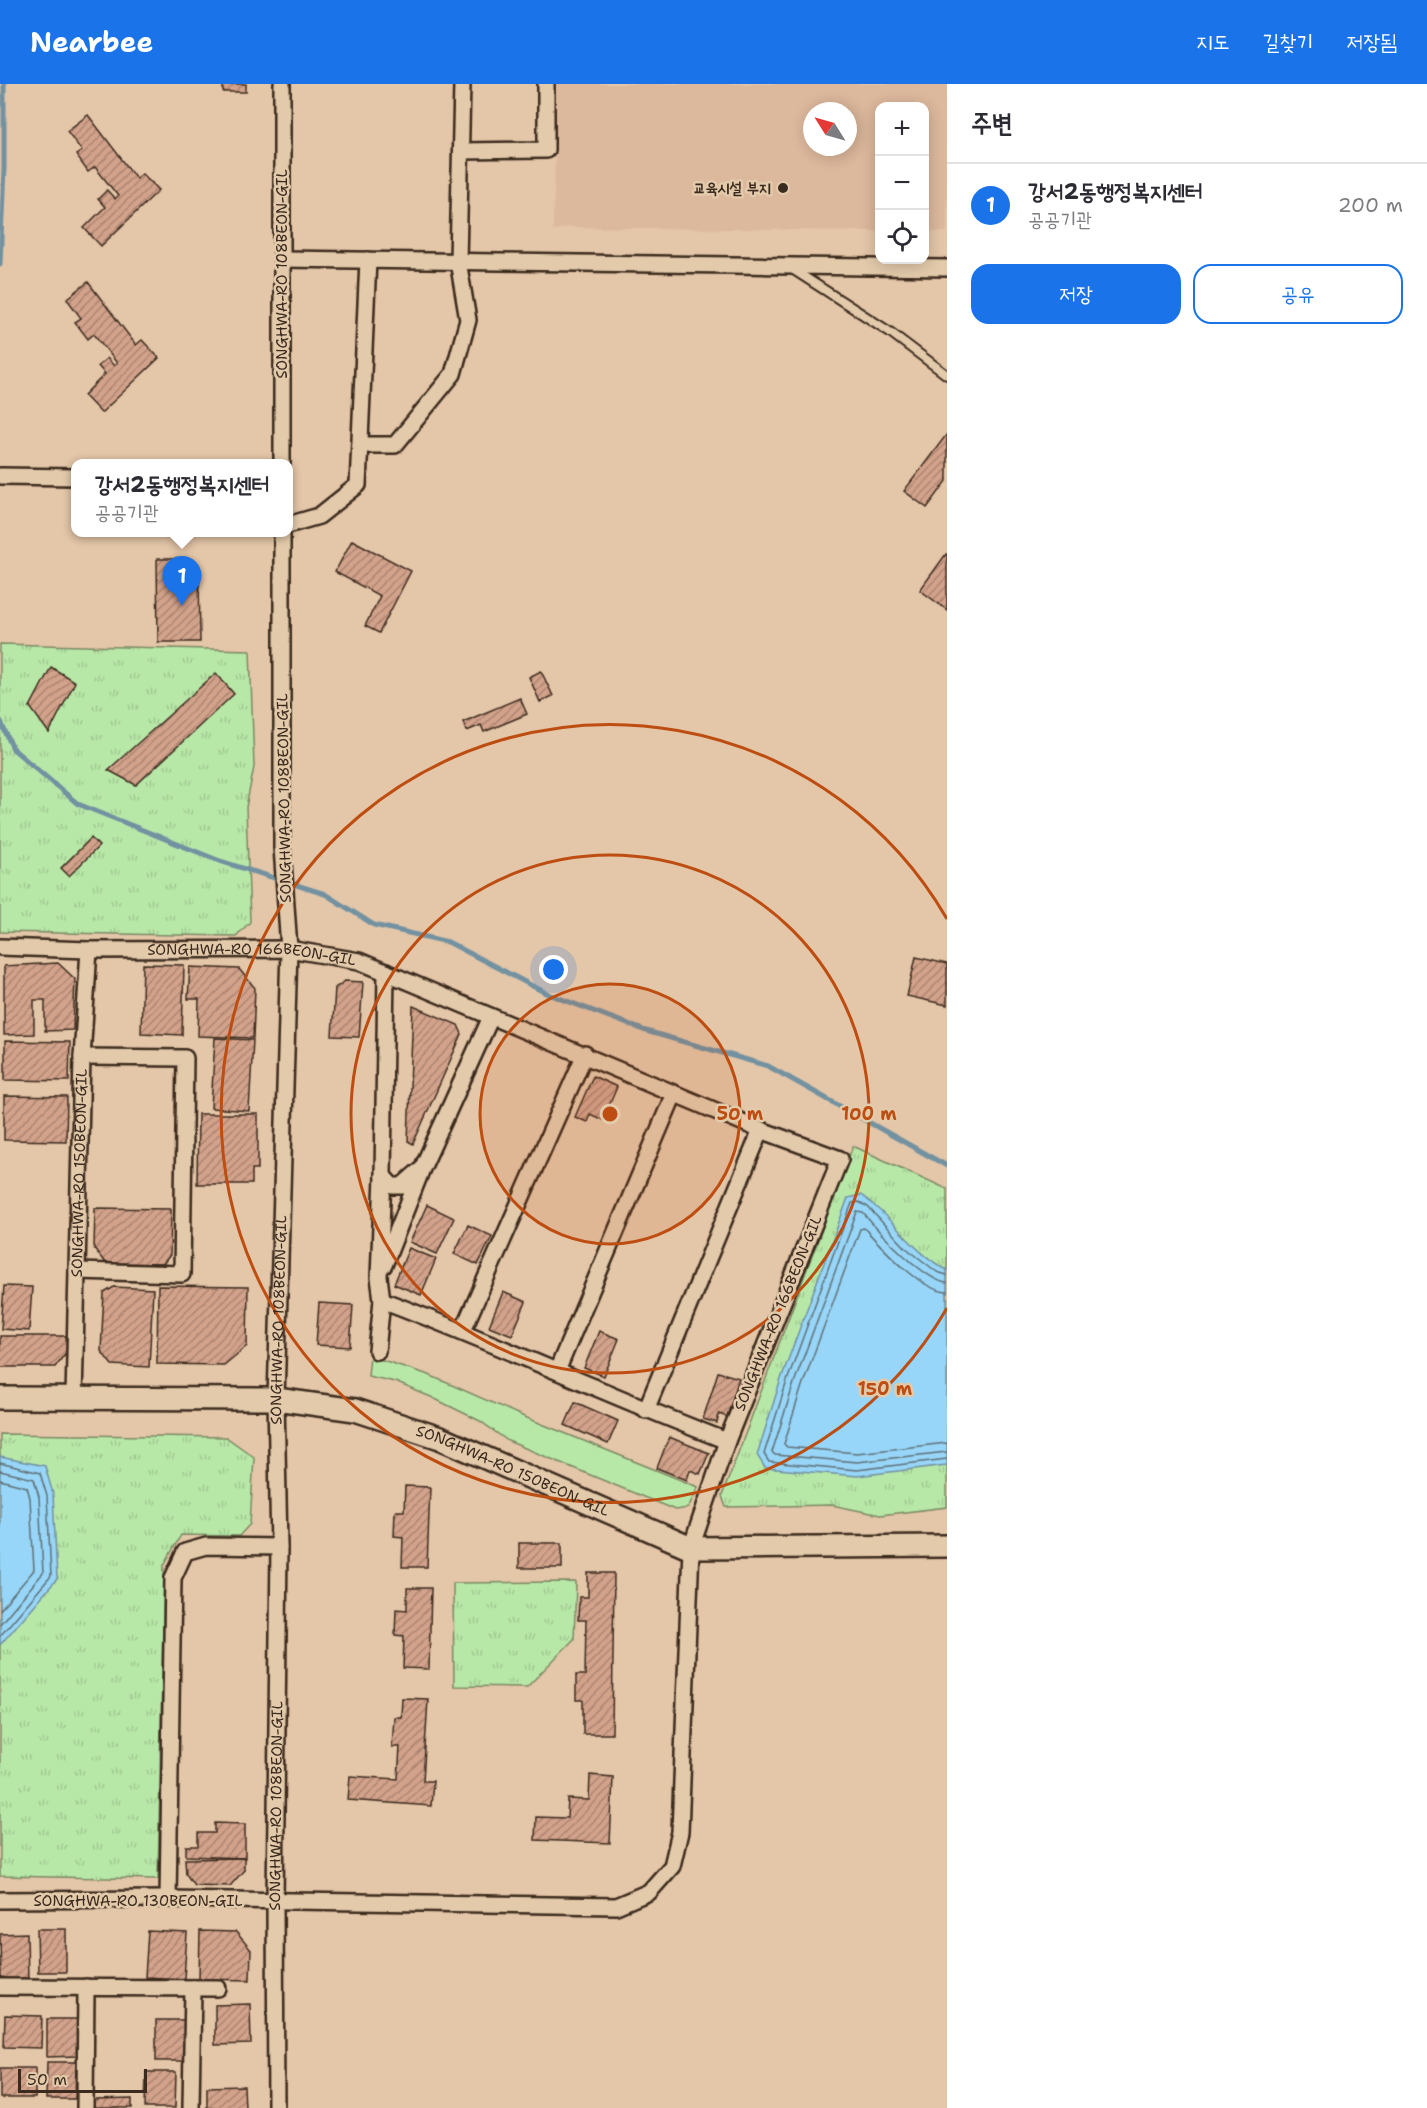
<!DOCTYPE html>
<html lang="ko">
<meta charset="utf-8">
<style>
:root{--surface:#fff;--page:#f2f2f3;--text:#2b2b33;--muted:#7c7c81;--line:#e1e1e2;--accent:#1a73e8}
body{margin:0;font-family:"Shantell Sans","Poor Story",sans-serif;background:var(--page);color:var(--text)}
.controls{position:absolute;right:18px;top:18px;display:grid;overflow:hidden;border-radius:12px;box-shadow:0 3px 15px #0003}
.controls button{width:54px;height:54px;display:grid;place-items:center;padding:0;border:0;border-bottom:2px solid var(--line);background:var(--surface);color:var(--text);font:30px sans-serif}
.compass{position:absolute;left:803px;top:18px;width:54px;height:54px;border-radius:50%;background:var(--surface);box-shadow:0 3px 15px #0003;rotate:307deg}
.scale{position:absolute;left:18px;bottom:15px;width:129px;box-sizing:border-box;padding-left:6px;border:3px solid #3b2a1e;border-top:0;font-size:16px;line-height:21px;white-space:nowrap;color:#3b2a1e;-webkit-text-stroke:4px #e3caab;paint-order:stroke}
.you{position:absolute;left:554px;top:886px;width:21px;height:21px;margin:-15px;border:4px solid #fff;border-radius:50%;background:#1a73e8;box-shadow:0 0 0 9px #1a73e833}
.badge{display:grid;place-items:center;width:39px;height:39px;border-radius:50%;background:var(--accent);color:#fff;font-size:20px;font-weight:700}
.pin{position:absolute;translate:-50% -50px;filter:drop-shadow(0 2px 3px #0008)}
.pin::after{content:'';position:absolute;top:32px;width:21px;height:18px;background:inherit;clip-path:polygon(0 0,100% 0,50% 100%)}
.popup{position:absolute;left:71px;top:375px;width:222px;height:78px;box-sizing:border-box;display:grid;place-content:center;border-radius:12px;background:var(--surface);filter:drop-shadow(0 2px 4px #0005);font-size:20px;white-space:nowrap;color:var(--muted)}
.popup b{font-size:22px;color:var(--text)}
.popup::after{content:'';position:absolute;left:50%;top:100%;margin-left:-12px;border:12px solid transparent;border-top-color:var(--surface)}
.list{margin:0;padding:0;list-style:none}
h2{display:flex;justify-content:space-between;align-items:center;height:78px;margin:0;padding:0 24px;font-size:26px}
h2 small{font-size:20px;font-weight:400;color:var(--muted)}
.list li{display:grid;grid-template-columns:39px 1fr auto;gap:18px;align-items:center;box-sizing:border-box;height:84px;padding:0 24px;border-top:2px solid var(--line)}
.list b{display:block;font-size:22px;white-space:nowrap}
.list p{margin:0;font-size:20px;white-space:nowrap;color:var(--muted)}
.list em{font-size:20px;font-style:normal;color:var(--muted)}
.actions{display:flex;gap:12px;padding:18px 24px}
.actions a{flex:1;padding:14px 0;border:2px solid var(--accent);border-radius:18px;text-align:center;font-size:21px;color:var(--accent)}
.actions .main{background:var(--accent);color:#fff}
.icon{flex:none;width:33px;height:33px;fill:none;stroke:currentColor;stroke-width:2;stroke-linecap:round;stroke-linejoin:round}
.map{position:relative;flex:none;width:947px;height:2024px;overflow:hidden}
header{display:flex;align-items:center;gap:36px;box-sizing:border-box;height:84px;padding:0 30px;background:var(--accent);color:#fff}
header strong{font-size:28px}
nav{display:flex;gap:33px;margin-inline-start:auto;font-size:21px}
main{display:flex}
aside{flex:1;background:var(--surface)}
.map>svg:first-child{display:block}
.built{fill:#dcb89c;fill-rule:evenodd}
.grass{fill:#b8e8a8;stroke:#7a8963;stroke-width:1.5}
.park{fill:url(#park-tufts);stroke:#7a8963;stroke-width:1.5}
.water{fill:#97d6f8;stroke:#7291a1;stroke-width:1.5}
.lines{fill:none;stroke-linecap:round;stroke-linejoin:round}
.shore{stroke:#606f75;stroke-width:1.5}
.stream{stroke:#7291a1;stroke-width:5}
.building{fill:url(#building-hatch);stroke:#3b2a1e;stroke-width:1.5}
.lane-casing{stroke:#3b2a1e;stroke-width:12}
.street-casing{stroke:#3b2a1e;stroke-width:20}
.secondary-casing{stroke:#3b2a1e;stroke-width:26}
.lane{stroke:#e3caab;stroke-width:8}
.street{stroke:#e3caab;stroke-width:15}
.secondary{stroke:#e3caab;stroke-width:21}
.ring{fill:none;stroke:#bd4d10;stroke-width:3}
.poi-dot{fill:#3b2a1e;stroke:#e3caab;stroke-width:2}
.labels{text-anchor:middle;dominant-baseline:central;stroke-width:5;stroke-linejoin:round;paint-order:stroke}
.poi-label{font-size:15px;font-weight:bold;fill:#3b2a1e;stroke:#e3caab;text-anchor:end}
.street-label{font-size:15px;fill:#3b2a1e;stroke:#e3caab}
.centre{fill:#bd4d10;stroke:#e3caab;stroke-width:3}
.ring-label{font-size:18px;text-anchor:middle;font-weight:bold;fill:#bd4d10;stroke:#e3caab;stroke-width:5;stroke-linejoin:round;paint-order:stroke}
</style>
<header>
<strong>Nearbee</strong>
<nav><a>지도</a><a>길찾기</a><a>저장됨</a></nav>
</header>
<main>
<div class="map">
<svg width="947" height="2024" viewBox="0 0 947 2024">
<defs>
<pattern id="park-tufts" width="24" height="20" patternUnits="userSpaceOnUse" patternTransform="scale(1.5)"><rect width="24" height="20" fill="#b8e8a8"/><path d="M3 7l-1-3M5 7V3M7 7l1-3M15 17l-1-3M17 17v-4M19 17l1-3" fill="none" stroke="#9fc790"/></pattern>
<pattern id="building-hatch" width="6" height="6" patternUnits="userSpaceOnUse" patternTransform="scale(1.5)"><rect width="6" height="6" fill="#d2a28b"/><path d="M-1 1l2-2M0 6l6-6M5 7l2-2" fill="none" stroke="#ac8471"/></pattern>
</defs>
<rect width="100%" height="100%" fill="#e4c6a8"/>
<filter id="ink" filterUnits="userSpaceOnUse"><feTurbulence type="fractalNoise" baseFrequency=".0167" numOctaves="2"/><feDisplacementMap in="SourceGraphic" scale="12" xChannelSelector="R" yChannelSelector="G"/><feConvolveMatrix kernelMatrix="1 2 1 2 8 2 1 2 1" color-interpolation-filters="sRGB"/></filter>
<g filter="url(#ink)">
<path class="built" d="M557,0H947V148H925L924,22H880L879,147L567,143L553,146ZM812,27H848V63H812Z"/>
<polygon class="grass" points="370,1272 429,1291 522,1332 698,1403 688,1424 675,1426 508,1357 480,1337 431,1313 395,1298 368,1292"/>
<g class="park">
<polygon points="0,560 250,566 254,683 246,723 250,838 236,852 0,848"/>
<polygon points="853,1062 947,1105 947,1423 880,1431 832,1421 726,1423 722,1412"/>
<polygon points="0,1350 226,1353 254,1373 250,1440 239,1452 181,1451 164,1481 158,1795 0,1792"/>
<polygon points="576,1498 574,1555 527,1603 454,1602 453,1499"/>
</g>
<g class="water">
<path d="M861,1111C892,1132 912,1168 947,1186V1381L857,1392L765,1384L757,1371L781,1295L848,1114Z"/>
<polygon points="0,1373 45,1382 53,1410 57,1495 0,1561"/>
</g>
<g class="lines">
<g class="shore">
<polyline points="947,1191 937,1188 906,1164 868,1123 859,1118 852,1119 787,1297 764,1370 769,1378 857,1386 947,1375"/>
<path d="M947,1199C925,1197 878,1147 863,1129L857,1128L794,1299L772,1368L775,1371L857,1378L947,1368"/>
<path d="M947,1208C921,1207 882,1163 864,1144L860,1145L802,1302L784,1360L787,1363L857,1369L947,1359"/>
<polyline points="0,1379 40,1389 47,1412 51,1492 0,1552"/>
<polyline points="0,1387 34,1395 39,1413 43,1489 0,1540"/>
<polyline points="0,1396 27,1403 30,1414 34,1486 0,1526"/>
</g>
<g class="stream">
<polyline points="0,180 4,83 4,0"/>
<polyline points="0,636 13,665 78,720 220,777 325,810 374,841 448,858 546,909 646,947 768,982 947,1082"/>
</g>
</g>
<g class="building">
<rect x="223" y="0" width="23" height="8"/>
<polygon points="88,31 136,94 142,89 159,106 101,162 84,144 105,123 98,115 107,106 115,115 118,112 95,83 88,88 76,71 82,67 67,47"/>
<polygon points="88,198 136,261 142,256 159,274 101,329 84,311 105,290 98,282 107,274 114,282 117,279 94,250 88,255 75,238 81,234 67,215"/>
<polygon points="947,350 947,397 927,424 904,407"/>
<polygon points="352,456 411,487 379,549 365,542 380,512 335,488"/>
<polygon points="946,470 947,470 947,526 920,506"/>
<polygon points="157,475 177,475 177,488 199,488 200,558 158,558"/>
<polygon points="51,583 75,598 49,649 30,623"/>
<polygon points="541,587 553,612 540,618 529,593"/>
<polygon points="216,589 234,610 136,701 108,686"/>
<polygon points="520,614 527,630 484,648 481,641 467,647 463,638"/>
<polygon points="91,754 99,762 69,792 61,784"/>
<polygon points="916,873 947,880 947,921 907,912"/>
<polygon points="58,879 75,895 73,946 45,947 45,916 34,916 34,950 4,951 4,882"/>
<polygon points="143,880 184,881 182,951 141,949"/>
<polygon points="190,883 239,885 255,904 253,954 198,952 199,915 188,915"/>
<polygon points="345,897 363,898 359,953 332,952 335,904"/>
<polygon points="413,922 458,941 462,950 413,1060 408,1057"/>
<polygon points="215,954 253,956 249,1027 211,1024"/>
<polygon points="5,957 70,958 69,997 5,996"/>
<polygon points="593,992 617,1003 603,1036 590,1030 587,1038 575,1033"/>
<polygon points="4,1012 67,1013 66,1057 4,1056"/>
<polygon points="198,1030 258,1030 258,1085 252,1085 252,1100 197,1100"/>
<polygon points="427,1121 454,1134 437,1170 410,1158"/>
<polygon points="95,1124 171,1125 170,1171 163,1180 105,1179 94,1164"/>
<polygon points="468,1141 492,1152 478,1181 454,1170"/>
<polygon points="409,1164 436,1175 421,1211 394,1200"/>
<polygon points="4,1202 32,1203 29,1247 1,1245"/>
<polygon points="158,1202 248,1203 247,1262 224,1281 157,1280"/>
<polygon points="114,1203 153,1205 149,1283 112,1281 101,1267 104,1209"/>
<polygon points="503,1208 526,1218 512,1251 489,1242"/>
<polygon points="319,1219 353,1221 350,1263 316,1261"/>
<polygon points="599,1247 619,1255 604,1292 584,1284"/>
<polygon points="0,1252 68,1252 68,1266 55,1283 0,1283"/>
<polygon points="718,1288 739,1294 727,1333 719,1330 717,1339 703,1335"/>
<polygon points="575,1318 618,1337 608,1360 565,1341"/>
<polygon points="669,1353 709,1369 700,1390 690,1386 687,1396 657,1384"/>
<polygon points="405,1402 430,1403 427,1483 402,1483 403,1453 394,1452 395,1427 404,1427"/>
<rect x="519" y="1459" width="43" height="25"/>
<polygon points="588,1489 614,1489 612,1650 583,1650 583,1616 576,1616 576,1591 585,1591 586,1536 578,1536 579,1513 588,1513"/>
<polygon points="407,1504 431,1504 429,1585 403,1584 404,1552 395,1551 396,1525 407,1526"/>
<polygon points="402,1614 428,1615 423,1697 433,1697 431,1722 348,1716 350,1692 398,1695 400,1663 392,1663 394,1633 401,1633"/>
<polygon points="590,1691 613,1693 610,1759 535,1756 536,1733 567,1734 568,1715 589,1716"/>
<polygon points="215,1739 245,1740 245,1774 186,1772 186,1762 198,1762 198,1749 215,1749"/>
<polygon points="244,1774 244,1786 230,1802 194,1801 186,1790 185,1775"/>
<polygon points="37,1845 66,1845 66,1888 38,1888"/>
<polygon points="148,1847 187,1849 184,1895 145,1893"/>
<polygon points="200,1847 236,1848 251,1866 250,1896 199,1895"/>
<polygon points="27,1849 28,1899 1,1899 0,1850"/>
<polygon points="250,1920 251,1960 215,1961 215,1921"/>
<polygon points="5,1931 42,1932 41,1964 4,1963"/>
<polygon points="47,1935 77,1935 77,1972 47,1973"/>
<rect x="156" y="1936" width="30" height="41"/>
<polygon points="47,1978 76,1978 75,2015 46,2015"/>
<rect x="0" y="1984" width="35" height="30"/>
<polygon points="146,1988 176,1988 175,2024 145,2024"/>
<polygon points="244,2002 245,2024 207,2024 207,2003"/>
<polygon points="132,2015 132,2024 94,2024 94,2016"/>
</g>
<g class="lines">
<defs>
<polyline id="lane" points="792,185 890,248 947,291"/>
<g id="street">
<polyline points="461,67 546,66 546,0"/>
<polyline points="282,175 947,184"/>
<polyline points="360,361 395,361 453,290 468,236 458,177 462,0"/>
<polyline points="282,380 282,0"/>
<polyline points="0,392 76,393"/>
<polyline points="288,441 319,432 358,401 368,176"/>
<path id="s1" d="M0,863L89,866L289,865L359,877L761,1046L840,1075L727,1357L691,1464L680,1748L672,1782L649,1808L616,1822L168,1815L0,1816"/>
<polyline points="383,1092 392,1102 402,1102 418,1088"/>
<polyline points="384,1181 421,1087 491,933"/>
<polyline points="77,1187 182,1190 185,974 82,973"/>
<path d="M382,1216C499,1260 611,1313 727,1357"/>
<polyline points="463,1246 585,970"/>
<polyline points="377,1267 382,1216 379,1193 383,1092 386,888"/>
<polyline points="557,1287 674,1010"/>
<path id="s2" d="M74,1314L82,973L89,866"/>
<polyline points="646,1326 761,1046"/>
<polyline points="168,1815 173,1494 185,1468 206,1462 279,1463"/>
<polyline points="0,1903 218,1904"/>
<polyline points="85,2024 86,1903"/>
<polyline points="191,2024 193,1904"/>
<path id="s3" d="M276,2024L275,1818L279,1463L276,1315L289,865L282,763V448"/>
</g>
<g id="secondary">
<path id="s4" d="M0,1314L276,1315L355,1326L440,1354L691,1464L947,1462"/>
</g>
</defs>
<use href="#lane" class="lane-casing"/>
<use href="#street" class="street-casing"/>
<use href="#secondary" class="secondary-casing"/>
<use href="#lane" class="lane"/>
<use href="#street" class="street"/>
<use href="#secondary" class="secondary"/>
</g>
</g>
<circle cx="610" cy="1030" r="130" fill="#bd4d10" fill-opacity=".12"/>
<g class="ring">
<circle cx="610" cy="1030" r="130"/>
<circle cx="610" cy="1030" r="259"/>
<path d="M947 1224A389 389 0 1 1 947 835"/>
</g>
<circle class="poi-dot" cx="783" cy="104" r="6"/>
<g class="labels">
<g class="poi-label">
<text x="771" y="104">교육시설 부지</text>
</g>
<g class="street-label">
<text transform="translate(282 190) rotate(-90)">SONGHWA-RO 108BEON-GIL</text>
<text transform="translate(284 714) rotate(-91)">SONGHWA-RO 108BEON-GIL</text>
<text stroke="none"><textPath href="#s1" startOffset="252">SONGHWA-RO 166BEON-GIL</textPath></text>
<text stroke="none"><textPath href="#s2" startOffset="225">SONGHWA-RO 150BEON-GIL</textPath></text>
<text transform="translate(778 1229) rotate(-68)">SONGHWA-RO 166BEON-GIL</text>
<text stroke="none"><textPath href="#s3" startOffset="788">SONGHWA-RO 108BEON-GIL</textPath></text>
<text stroke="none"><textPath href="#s4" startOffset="525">SONGHWA-RO 150BEON-GIL</textPath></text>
<text stroke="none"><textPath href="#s3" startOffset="302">SONGHWA-RO 108BEON-GIL</textPath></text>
<text x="138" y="1817">SONGHWA-RO 130BEON-GIL</text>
</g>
</g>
<circle cx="610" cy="1030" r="9" class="centre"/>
<g class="ring-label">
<text x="740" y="1036">50 m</text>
<text x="869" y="1036">100 m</text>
<text x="885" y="1311">150 m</text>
</g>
</svg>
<div class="controls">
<button>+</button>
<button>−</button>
<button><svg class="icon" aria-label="locate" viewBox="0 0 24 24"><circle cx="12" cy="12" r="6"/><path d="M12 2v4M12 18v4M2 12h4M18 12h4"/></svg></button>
</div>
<svg class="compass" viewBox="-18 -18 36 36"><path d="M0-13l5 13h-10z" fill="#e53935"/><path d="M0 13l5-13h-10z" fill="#7c7c81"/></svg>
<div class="scale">50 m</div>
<div class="you"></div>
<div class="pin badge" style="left:182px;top:522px">1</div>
<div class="popup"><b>강서2동행정복지센터</b>공공기관</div>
</div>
<aside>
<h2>주변<small></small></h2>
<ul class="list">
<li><span class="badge">1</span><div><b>강서2동행정복지센터</b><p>공공기관</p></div><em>200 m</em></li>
</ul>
<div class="actions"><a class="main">저장</a><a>공유</a></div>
</aside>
</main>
